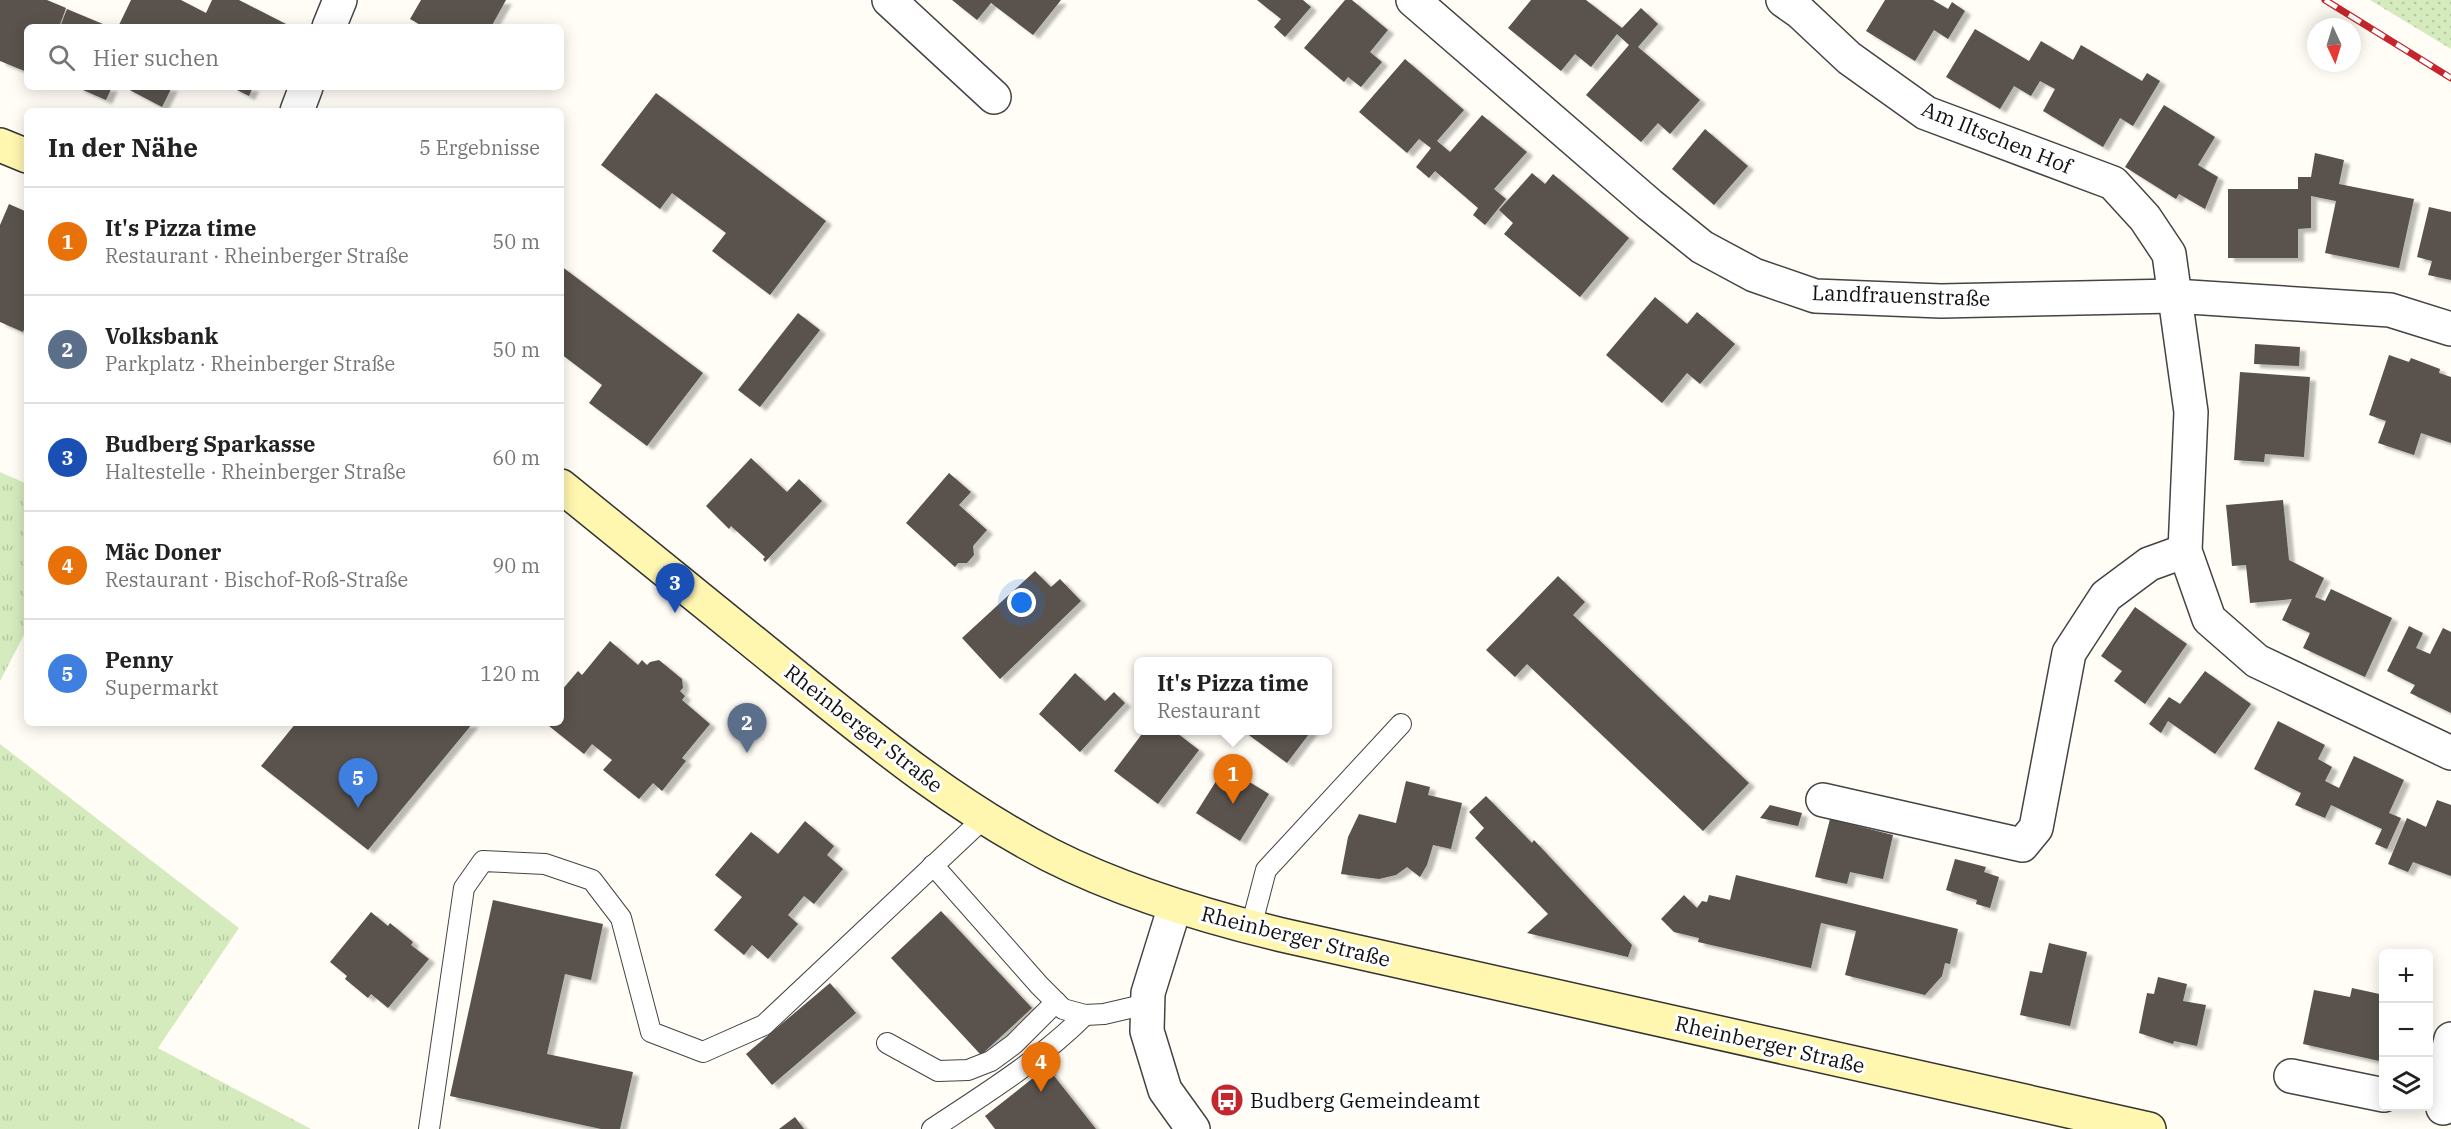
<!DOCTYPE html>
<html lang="de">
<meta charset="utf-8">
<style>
:root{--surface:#fff;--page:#f6f6f6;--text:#222;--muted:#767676;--line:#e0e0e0;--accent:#db2777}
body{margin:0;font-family:"IBM Plex Serif",serif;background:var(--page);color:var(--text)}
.controls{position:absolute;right:18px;bottom:18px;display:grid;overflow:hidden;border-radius:9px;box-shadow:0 3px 15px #0003}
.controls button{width:54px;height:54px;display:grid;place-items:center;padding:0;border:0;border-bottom:2px solid var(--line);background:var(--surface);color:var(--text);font:30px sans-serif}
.compass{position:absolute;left:2307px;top:18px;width:54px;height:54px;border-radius:50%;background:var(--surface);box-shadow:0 3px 15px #0003;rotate:176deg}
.you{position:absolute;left:1022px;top:603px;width:21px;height:21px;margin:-15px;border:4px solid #fff;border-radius:50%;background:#1a73e8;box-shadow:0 0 0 9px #1a73e833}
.badge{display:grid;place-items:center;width:39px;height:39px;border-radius:50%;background:var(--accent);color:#fff;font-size:20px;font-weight:700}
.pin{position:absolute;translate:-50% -50px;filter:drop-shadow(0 2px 3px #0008)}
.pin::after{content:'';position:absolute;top:32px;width:21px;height:18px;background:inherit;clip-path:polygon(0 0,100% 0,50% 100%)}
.popup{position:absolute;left:1134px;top:657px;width:198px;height:78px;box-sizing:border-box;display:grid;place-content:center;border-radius:9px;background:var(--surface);filter:drop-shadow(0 2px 4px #0005);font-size:20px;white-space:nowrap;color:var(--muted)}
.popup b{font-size:22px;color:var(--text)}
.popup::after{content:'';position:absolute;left:50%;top:100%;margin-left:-12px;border:12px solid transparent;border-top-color:var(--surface)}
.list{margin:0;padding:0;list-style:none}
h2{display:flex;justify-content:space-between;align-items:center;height:78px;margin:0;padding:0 24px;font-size:26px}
h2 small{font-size:20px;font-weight:400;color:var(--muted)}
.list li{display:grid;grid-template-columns:39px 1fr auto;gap:18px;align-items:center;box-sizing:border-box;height:108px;padding:0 24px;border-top:2px solid var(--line)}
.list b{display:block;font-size:22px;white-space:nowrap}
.list p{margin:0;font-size:20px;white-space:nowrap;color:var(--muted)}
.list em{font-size:20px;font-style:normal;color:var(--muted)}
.icon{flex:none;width:33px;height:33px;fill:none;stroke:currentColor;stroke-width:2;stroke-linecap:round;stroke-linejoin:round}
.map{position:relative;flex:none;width:2451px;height:1129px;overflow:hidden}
.search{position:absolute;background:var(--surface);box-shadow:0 3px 15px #0003;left:24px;top:24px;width:540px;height:66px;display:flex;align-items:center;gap:15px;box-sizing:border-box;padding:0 21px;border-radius:9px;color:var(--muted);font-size:22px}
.panel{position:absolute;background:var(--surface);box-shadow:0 3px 15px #0003;left:24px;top:108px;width:540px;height:618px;border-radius:9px}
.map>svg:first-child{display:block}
.grass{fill:url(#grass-tufts)}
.park{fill:url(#park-dots)}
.building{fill:#5a524d;filter:url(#shadow)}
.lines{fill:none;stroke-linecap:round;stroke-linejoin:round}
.service-casing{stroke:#444;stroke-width:22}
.minor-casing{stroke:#444;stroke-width:36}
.secondary-casing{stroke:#333;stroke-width:36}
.service{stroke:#fff;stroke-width:20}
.minor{stroke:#fff;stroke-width:33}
.secondary{stroke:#fff6b0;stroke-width:33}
.rail-casing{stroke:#c4262e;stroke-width:7}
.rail{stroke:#fff;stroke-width:4.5;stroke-dasharray:14;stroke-linecap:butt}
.labels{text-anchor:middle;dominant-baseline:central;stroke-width:6;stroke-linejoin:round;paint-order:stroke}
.street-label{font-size:21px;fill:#111;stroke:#fff}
.poi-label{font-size:21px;fill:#111;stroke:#fff;text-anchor:start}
</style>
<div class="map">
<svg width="2451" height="1129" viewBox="0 0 2451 1129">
<defs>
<pattern id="grass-tufts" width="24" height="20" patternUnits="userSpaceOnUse" patternTransform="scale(1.5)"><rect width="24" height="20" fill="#d5ebbd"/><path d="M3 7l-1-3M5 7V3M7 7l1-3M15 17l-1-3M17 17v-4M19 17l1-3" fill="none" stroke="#b6c8a1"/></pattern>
<pattern id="park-dots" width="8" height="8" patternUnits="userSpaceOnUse" patternTransform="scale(1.5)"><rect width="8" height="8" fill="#d5ebbd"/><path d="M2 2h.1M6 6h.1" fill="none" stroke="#b6c8a1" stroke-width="1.8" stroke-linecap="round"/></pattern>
<filter id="shadow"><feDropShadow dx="6" dy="4" stdDeviation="1.5" flood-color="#0004"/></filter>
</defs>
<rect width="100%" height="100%" fill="#fffdf5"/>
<g class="grass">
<polygon points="0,472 27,484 27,629 0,681"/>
<polygon points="0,744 239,928 158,1048 311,1129 0,1129"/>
</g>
<polygon class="park" points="2370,0 2451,0 2451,49"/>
<g class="building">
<polygon points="0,0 47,0 66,8 59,27 27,27 27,72 0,61"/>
<polygon points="131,0 181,0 206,13 212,0 239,0 286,24 284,27 118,27"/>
<polygon points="421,0 506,0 491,27 424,27 410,19"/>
<polygon points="952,0 1061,0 1033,35 991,3 977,20"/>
<polygon points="1257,0 1303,0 1311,7 1285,37 1274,27 1281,19"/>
<polygon points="1345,0 1352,0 1388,30 1370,52 1382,62 1361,87 1348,77 1344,82 1304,48"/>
<polygon points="1531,0 1586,0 1622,28 1641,8 1658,24 1638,47 1700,100 1670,134 1658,123 1641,142 1586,95 1629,45 1617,34 1591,67 1575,54 1561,71 1508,28"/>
<polygon points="1885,0 1933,0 1948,9 1952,2 1965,11 1948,39 1934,30 1915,61 1866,31"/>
<polygon points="67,9 110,27 60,27"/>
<polygon points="1975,29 2029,61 2041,41 2073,60 2081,45 2142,81 2147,73 2160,81 2133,126 2120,118 2103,147 2043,111 2055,89 2040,81 2031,96 2014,86 2000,109 1946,77"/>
<polygon points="1405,59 1464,110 1437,141 1450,152 1482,115 1527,152 1494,189 1506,199 1485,225 1473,215 1478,208 1435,171 1429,178 1416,167 1431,148 1419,139 1407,153 1359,112"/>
<polygon points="76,87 112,87 106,100"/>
<polygon points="124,87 172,87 162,107"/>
<polygon points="231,87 253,87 249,96"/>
<polygon points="656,93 826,221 770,295 712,251 726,233 672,193 660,209 601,165"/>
<polygon points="2164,105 2215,137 2198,165 2218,177 2205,209 2179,194 2176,199 2125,167"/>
<polygon points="1705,129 1748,166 1714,205 1672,169"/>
<polygon points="2315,153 2344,160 2339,184 2414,199 2399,268 2325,253 2336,201 2311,196 2311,228 2298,229 2298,258 2228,258 2228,189 2298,189 2298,177 2311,177"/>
<polygon points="1532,173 1545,184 1553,174 1629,238 1580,297 1504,234 1513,223 1499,210"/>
<polygon points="9,204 27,212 27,322 23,332 0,322 0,225"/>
<polygon points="2429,207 2451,212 2451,280 2428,275 2432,261 2417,257"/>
<polygon points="561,266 703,373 647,446 589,403 602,385 561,354"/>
<polygon points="1655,297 1687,324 1697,312 1735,344 1700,384 1687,373 1662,403 1606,355"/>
<polygon points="798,313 820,330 760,407 738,390"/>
<polygon points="2255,344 2300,347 2299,366 2254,364"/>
<polygon points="2389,355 2409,362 2411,358 2440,369 2439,373 2451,377 2451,443 2421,433 2414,455 2378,443 2386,421 2369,415"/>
<polygon points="2240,372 2310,377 2304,457 2265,454 2264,462 2234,460"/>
<polygon points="751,458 787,492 799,479 822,501 765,562 763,559 765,557 731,526 729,529 706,506"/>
<polygon points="949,473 971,492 959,505 987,530 973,546 974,555 967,563 958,563 955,567 906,523"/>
<polygon points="2283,500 2289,560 2324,578 2315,597 2325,601 2331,589 2392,618 2365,677 2303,648 2310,633 2282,620 2292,599 2250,603 2246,565 2232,566 2226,505"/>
<polygon points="1035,571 1051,587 1060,579 1081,601 1000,679 962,638"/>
<polygon points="1558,576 1585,602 1573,615 1749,783 1703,831 1527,664 1515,677 1486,650"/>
<polygon points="2135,607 2187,644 2145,704 2114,681 2122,671 2101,656"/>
<polygon points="2409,626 2423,633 2416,648 2430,654 2443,628 2451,632 2451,713 2410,693 2415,685 2387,671"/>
<polygon points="610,641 638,665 642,660 647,665 650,662 659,660 682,679 683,688 680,691 685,696 682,700 710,724 682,758 686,761 662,791 653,783 639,799 603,770 612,760 592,744 584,754 549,726 551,723 561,723 561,691 578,671 582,675"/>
<polygon points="2205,671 2251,704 2215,754 2168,721 2161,733 2149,724 2169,697 2180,704"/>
<polygon points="1075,673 1105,701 1114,692 1125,703 1080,752 1039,714"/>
<polygon points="2278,721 2325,745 2318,759 2332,767 2325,781 2339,788 2354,756 2404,780 2389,813 2401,818 2387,849 2375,844 2382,829 2331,805 2325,818 2295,805 2301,793 2254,769"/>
<polygon points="296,723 473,723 368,850 261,766"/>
<polygon points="1145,730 1173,730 1199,750 1158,804 1114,771"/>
<polygon points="1242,730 1312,730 1287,763"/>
<polygon points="1225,767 1269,794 1240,841 1196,813"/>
<polygon points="1406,781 1430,787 1428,795 1462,803 1451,849 1433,845 1427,865 1420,877 1407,867 1396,875 1379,879 1341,874 1348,837 1359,814 1396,823"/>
<polygon points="1486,796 1532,843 1534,840 1632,945 1628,957 1527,933 1548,914 1475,838 1484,828 1469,812"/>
<polygon points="2437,800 2451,805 2451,876 2413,862 2408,872 2388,864 2407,818 2426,827"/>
<polygon points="1770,805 1802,813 1798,826 1760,818"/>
<polygon points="1830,819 1893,835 1883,879 1850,872 1847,884 1815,877"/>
<polygon points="805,821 834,846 827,855 843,869 814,904 804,896 788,915 798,924 768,959 752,945 744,955 714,930 742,897 715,875 751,832 778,854"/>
<polygon points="1955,859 1986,867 1984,872 1999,877 1990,908 1976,904 1977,900 1946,890"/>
<polygon points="1736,875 1958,929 1950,964 1945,963 1942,976 1925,995 1845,975 1856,931 1821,923 1811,968 1698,942 1699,938 1674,932 1661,919 1684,895 1697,908 1702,901 1707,902 1709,895 1730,900"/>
<polygon points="493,900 603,924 591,980 565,974 547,1054 633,1072 620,1129 601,1129 450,1096"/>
<polygon points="941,911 1032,1008 981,1055 891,958"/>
<polygon points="371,912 388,926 390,923 413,942 411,945 429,959 388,1008 371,994 368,998 345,979 347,976 330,962"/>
<polygon points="2049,943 2087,952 2070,1026 2020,1015 2030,971 2042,973"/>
<polygon points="2158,977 2187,984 2183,1001 2206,1005 2197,1046 2174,1041 2173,1044 2139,1033 2147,993 2154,994"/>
<polygon points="830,983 856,1013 772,1085 746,1054"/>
<polygon points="2352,988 2384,995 2384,1062 2303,1044 2314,990 2350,997"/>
<polygon points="1047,1067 1096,1129 995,1129 985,1116"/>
<polygon points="795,1117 804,1129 779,1129"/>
</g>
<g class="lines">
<defs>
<g id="service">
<polyline points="933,865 1039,985 1063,1009 1085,1015 1104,1014 1147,1004"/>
<polyline points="1251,927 1266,870 1401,724"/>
<polyline points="887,1043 938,1071 968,1070 991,1061 1014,1044 1056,1002"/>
<polyline points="429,1129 464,888 483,861 545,864 592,880 621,918 651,1032 703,1052 764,1025 984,818"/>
<path d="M932,1129C985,1094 1040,1060 1085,1015"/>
</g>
<g id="minor">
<polyline points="889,0 994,97"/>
<polyline points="1413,0 1650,205 1702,247 1754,275 1815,296 1941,301 2174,296 2390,310 2451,329"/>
<polyline points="1783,0 1800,12 1849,58 1926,113 2113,183 2145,218 2169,254 2191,412 2185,551 2209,619 2257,661 2451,753"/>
<polyline points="329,27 340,0"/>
<polyline points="297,111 306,87"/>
<polyline points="1823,800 2022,845 2036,828 2069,653 2106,596 2149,564 2185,551"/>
<polyline points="1175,906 1148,993 1147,1031 1165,1090 1193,1129"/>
<polyline points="2291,1076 2384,1095"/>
<polyline points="2443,1108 2445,1064 2451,1039"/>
</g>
<g id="secondary">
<polyline points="0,145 27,156"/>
<path d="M561,486C639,549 716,612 794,675C877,742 955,806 1050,855C1123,892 1203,916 1282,935L2149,1129"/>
</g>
</defs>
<use href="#service" class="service-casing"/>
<use href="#minor" class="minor-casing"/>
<use href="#secondary" class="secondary-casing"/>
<use href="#service" class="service"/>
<use href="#minor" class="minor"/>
<use href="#secondary" class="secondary"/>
<defs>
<polyline id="rail" points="2325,0 2451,78"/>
</defs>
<use href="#rail" class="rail-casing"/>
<use href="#rail" class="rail"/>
</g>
<defs>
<symbol id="bus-disc" viewBox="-11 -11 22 22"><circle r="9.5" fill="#c4262e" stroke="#fff"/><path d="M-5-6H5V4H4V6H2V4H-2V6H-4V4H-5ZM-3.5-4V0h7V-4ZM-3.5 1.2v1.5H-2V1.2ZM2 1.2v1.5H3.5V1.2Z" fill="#fff"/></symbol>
</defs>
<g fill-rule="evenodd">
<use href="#bus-disc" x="1208" y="1081" width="38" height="38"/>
</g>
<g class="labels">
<g class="street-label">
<text transform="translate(1997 137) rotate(22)">Am Iltschen Hof</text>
<text transform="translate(1901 295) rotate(2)">Landfrauenstraße</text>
<text transform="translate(864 728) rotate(38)">Rheinberger Straße</text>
<text transform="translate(1296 936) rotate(14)">Rheinberger Straße</text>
<text transform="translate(1770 1044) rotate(13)">Rheinberger Straße</text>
</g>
<g class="poi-label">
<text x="1250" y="1100">Budberg Gemeindeamt</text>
</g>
</g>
</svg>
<div class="controls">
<button>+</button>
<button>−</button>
<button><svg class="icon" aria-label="layers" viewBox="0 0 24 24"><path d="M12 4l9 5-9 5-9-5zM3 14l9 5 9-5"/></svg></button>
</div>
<svg class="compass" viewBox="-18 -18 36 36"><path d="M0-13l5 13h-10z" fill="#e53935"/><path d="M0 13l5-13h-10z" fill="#767676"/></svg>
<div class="you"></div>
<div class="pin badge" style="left:1233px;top:804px;background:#e8710a">1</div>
<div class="popup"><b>It's Pizza time</b>Restaurant</div>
<div class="pin badge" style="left:747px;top:753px;background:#5c6f8a">2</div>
<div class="pin badge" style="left:675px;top:613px;background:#1a4fb4">3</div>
<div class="pin badge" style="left:1041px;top:1092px;background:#e8710a">4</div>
<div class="pin badge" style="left:358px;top:808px;background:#3f7fe0">5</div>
<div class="search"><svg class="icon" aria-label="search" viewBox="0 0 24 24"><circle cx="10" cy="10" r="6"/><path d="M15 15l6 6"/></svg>Hier suchen</div>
<section class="panel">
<h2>In der Nähe<small>5 Ergebnisse</small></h2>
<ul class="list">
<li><span class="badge" style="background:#e8710a">1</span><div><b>It's Pizza time</b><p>Restaurant · Rheinberger Straße</p></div><em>50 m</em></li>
<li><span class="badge" style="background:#5c6f8a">2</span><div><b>Volksbank</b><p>Parkplatz · Rheinberger Straße</p></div><em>50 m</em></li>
<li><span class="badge" style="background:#1a4fb4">3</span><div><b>Budberg Sparkasse</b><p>Haltestelle · Rheinberger Straße</p></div><em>60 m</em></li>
<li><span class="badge" style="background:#e8710a">4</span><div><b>Mäc Doner</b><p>Restaurant · Bischof-Roß-Straße</p></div><em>90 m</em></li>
<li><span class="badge" style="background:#3f7fe0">5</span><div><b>Penny</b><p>Supermarkt</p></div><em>120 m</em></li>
</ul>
</section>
</div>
